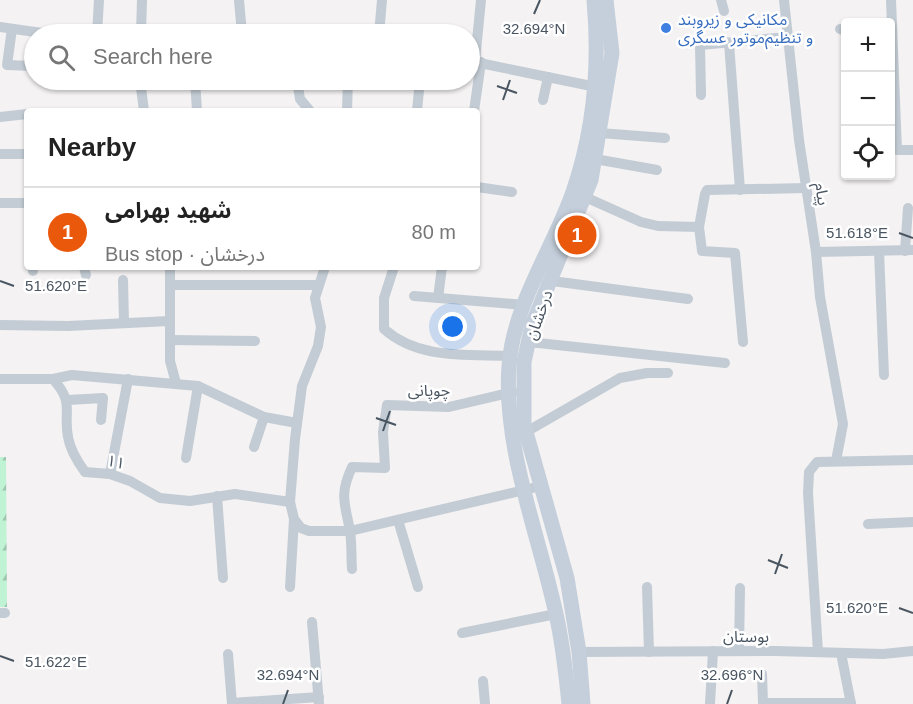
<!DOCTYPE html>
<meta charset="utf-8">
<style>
:root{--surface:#fff;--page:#f6f6f6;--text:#222;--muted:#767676;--line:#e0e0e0;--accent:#ea580c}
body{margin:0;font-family:Helvetica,"Noto Sans Arabic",sans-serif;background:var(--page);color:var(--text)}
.controls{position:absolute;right:18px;top:18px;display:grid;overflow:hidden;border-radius:6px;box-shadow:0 2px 4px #0004}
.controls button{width:54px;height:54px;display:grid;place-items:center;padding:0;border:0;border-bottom:2px solid var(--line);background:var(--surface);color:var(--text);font:30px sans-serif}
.you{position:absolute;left:453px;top:327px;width:21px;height:21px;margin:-15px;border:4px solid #fff;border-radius:50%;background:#1a73e8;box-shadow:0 0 0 9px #1a73e833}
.badge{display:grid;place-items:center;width:39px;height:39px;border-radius:50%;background:var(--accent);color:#fff;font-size:20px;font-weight:700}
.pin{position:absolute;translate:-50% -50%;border:3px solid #fff;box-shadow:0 2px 6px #0006}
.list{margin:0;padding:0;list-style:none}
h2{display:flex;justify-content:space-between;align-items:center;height:78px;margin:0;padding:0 24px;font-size:26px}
h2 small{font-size:20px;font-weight:400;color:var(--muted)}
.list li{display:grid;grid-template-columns:39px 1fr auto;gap:18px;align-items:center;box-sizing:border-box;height:84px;padding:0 24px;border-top:2px solid var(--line)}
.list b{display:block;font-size:22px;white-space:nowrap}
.list p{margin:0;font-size:20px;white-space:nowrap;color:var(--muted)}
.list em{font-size:20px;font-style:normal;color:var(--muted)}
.icon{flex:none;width:33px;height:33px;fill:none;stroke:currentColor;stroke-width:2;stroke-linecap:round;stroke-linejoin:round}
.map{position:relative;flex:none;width:913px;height:704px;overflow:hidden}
.search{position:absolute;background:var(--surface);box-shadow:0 2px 4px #0004;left:24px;top:24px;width:456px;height:66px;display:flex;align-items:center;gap:15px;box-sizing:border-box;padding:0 21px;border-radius:33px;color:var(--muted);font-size:22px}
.panel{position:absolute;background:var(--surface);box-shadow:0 2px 4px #0004;left:24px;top:108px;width:456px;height:162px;border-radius:6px}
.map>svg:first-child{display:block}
.forest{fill:url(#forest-firs)}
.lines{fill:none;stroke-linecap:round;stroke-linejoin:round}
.minor{stroke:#c3ccd4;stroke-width:10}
.secondary{stroke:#c4cfdb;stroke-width:15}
.ticks{fill:none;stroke:#495561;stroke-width:2}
.shop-dot{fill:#3f7fe0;stroke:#fff;stroke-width:2}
.labels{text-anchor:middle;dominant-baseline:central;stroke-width:5;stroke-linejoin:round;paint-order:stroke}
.shop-label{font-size:16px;fill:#366cbe;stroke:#fff;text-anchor:start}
.street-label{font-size:16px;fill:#495561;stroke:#fff}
.ticks-label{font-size:15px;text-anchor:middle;fill:#495561;stroke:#fff;stroke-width:5;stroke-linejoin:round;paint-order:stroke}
</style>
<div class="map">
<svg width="913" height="704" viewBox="0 0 913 704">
<defs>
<pattern id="forest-firs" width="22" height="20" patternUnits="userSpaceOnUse" patternTransform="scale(1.5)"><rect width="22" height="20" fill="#c0f2d4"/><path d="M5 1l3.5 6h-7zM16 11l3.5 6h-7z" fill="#9ec7af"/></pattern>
</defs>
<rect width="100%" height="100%" fill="#f4f2f2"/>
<polygon class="forest" points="0,457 6,457 7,607 0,607"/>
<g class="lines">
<g class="minor">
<polyline points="239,0 242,34"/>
<polyline points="721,0 724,11"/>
<polyline points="784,0 799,140 816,252 820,297 843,424 836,461"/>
<polyline points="891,0 897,150 913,150"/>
<polyline points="0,27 49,34"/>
<polyline points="12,29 7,65 32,66"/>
<polyline points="840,29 846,31"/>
<polyline points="97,34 99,0"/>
<polyline points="141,34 142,0"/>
<polyline points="379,34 382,0"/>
<polyline points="729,43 740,190"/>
<polyline points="470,61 601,88"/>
<polyline points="475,61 481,0"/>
<polyline points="140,80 144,111"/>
<polyline points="195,80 197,111"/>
<polyline points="297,80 300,99 310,111"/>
<polyline points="701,95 700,45 788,37"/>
<polyline points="543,100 548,77"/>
<polyline points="347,111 348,80"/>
<polyline points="417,111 420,80"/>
<polyline points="474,111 481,62"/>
<polyline points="0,117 27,114"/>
<polyline points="600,133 665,138"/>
<polyline points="0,154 27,154"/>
<polyline points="595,159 657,170"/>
<polyline points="477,187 512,192"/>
<polyline points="585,197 641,222 658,226 699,227"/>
<polyline points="0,203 27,203"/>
<polyline points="879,251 884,375"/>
<polyline points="905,251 908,208"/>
<polyline points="816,252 913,250"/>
<polyline points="33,267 33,271"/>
<polyline points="84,267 86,275"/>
<polyline points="170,267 170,361 176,383"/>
<polyline points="325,267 315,298 321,327 318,346 302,386 295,439 290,502 294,519 301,528 309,531 350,531 541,486"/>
<path d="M394,267L384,298V329C419,360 467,354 511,356"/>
<polyline points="123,280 124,323"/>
<polyline points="552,281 688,299"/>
<polyline points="170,285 317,285"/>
<polyline points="414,296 525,305"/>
<polyline points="438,298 442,267"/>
<polyline points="0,325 68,326 169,321"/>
<polyline points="170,340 255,341"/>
<polyline points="529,342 725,363"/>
<polyline points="743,342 735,253 702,251 699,227 705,194 707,190 806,188"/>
<path d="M0,379H53C75,404 63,409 68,437C70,450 77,461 85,472L110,474L130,481L160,498L190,501L235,494L290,502"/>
<polyline points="53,379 72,375 198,386 264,417 297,423"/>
<polyline points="68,400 103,398 101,420"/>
<polyline points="526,432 620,378 647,373 668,373"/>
<polyline points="254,447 264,417"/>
<polyline points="186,458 198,386"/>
<polyline points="110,474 128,379"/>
<polyline points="217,496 223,578"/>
<polyline points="398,520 418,587"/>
<polyline points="868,524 913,522"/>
<path d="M352,569C351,557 352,544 350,531C345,503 339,495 352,467L385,468L383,432L387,405L449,407L513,392"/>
<polyline points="290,587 294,519"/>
<polyline points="647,587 649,652"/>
<polyline points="0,613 5,613"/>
<polyline points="312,622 319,704"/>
<polyline points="462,633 556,614"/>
<polyline points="739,651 740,588"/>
<polyline points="579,652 776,651 883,654 913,651"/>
<polyline points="818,652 808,493 809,472 817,462 913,460"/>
<polyline points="841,653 851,704"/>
<polyline points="228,654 232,704"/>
<polyline points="762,674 763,703 851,703"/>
<polyline points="483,681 485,704"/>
<polyline points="232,703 319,697"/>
<polyline points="710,704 713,651"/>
</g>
<g class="secondary">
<path d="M569,704C566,674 563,644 556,614C539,535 503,448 509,366C513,305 553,249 573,192C595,128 600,66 594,0"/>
<polyline points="583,704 579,652 567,578 524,425 524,362 532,325 591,180 612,53 606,0"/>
</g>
</g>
<path class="ticks" d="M534,14L540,0M497,86L517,93M503,100L510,80M899,233L913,238M0,281L14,286M376,418L396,425M383,431L390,411M768,560L788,568M775,574L782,554M899,608L913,613M0,656L14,661M283,704L288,690M727,704L732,690"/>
<circle class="shop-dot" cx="666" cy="28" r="6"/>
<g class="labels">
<g class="shop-label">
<text x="678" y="19">مکانیکی و زیروبند<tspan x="678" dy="18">و تنظیم‌موتور عسگری</tspan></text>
</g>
<g class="street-label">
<text transform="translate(822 194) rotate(81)">پیام</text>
<text transform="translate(539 315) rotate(-70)">درخشان</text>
<text x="429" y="390">چوپانی</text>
<text transform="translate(116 462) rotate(13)">۱۱</text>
<text x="746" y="636">بوستان</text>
</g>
</g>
<g class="ticks-label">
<text x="534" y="34">32.694°N</text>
<text x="857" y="238">51.618°E</text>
<text x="56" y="291">51.620°E</text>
<text x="857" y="613">51.620°E</text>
<text x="56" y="667">51.622°E</text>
<text x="288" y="680">32.694°N</text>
<text x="732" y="680">32.696°N</text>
</g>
</svg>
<div class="controls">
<button>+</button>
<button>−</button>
<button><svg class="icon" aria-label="locate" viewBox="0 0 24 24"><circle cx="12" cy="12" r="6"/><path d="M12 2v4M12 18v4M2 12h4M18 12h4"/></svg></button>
</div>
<div class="you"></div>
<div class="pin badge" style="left:577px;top:235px">1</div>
<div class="search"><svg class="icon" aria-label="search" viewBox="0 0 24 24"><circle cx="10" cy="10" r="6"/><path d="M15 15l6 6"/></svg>Search here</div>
<section class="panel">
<h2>Nearby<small></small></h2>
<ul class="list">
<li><span class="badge">1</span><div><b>شهید بهرامی</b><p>Bus stop · درخشان</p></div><em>80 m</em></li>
</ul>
</section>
</div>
